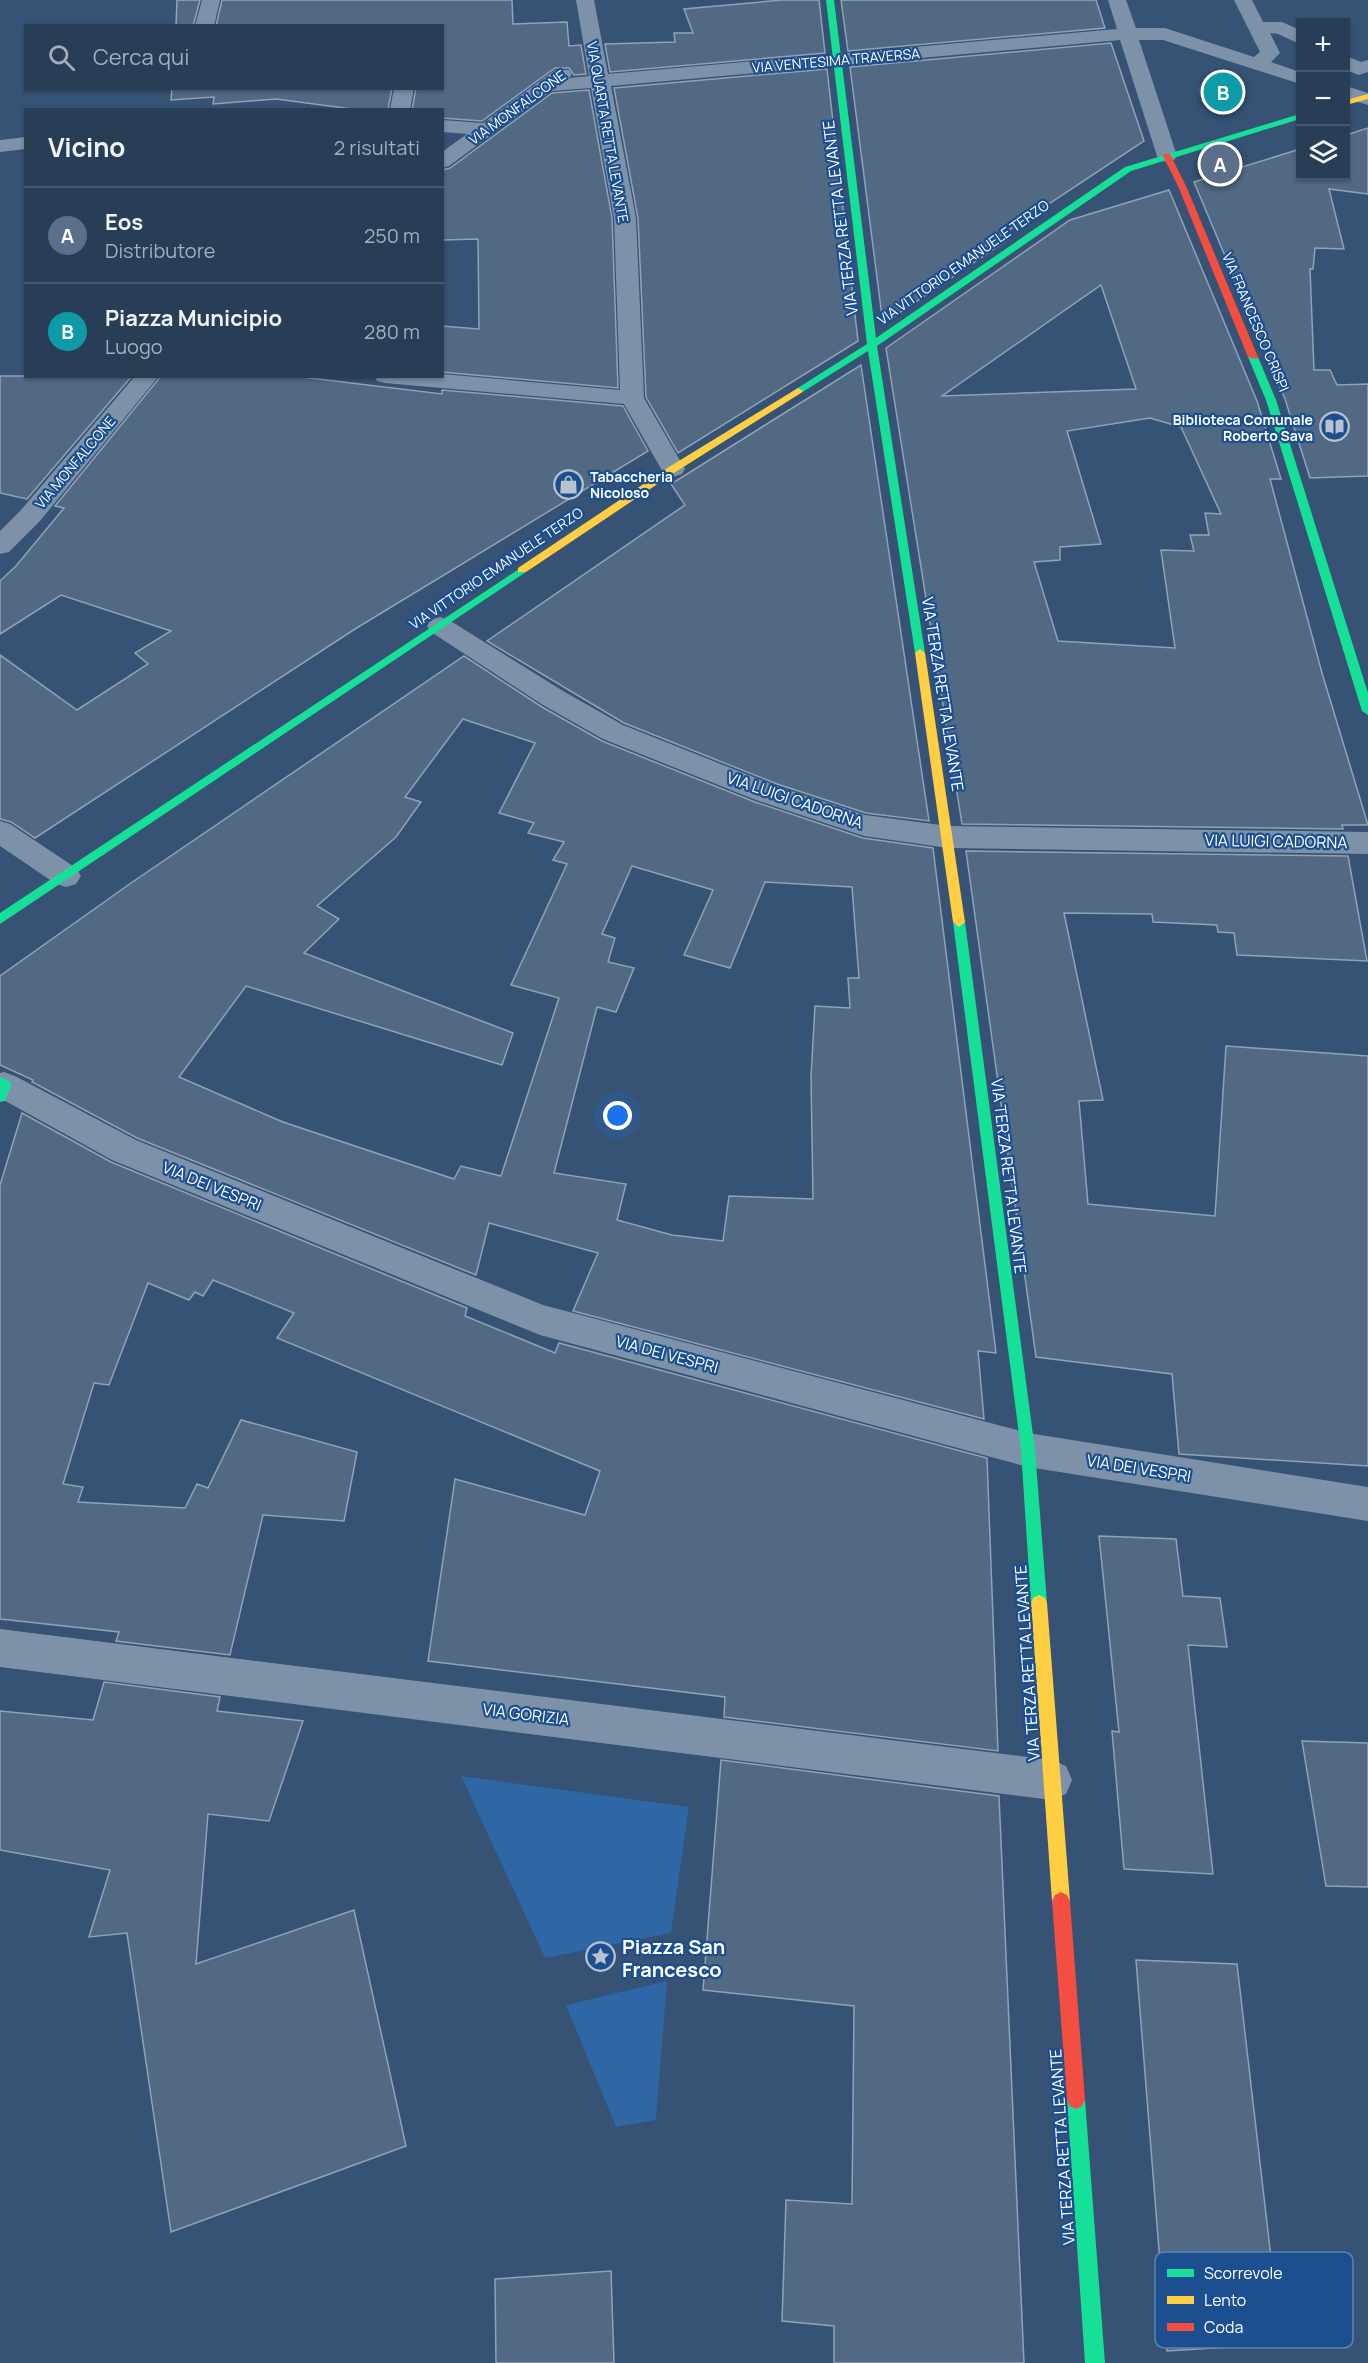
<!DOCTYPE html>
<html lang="it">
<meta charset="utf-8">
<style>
:root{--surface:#283e57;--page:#30455d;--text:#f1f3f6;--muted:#a5aeba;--line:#44576d;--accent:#b9c2ce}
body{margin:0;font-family:Manrope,sans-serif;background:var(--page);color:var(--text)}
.controls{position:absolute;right:18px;top:18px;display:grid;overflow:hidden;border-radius:0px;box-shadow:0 2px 4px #0004}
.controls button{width:54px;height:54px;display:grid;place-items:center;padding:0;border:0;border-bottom:2px solid var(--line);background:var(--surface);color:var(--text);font:30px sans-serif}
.you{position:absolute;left:618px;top:1116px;width:21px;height:21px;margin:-15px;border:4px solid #fff;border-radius:50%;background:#1a73e8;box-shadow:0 0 0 9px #1a73e833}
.badge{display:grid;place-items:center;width:39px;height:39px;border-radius:50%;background:var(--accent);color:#fff;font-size:20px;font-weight:700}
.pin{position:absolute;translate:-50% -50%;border:3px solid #fff;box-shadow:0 2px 6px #0006}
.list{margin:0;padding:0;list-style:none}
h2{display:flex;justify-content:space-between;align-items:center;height:78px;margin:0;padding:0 24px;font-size:26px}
h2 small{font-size:20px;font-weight:400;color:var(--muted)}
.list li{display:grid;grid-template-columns:39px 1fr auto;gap:18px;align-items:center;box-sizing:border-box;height:96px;padding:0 24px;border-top:2px solid var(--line)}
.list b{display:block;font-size:22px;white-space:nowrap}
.list p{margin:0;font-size:20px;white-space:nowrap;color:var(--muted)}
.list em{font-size:20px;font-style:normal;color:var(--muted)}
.icon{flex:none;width:33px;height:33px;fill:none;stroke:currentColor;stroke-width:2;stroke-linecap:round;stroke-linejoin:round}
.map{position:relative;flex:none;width:1368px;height:2363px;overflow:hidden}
.search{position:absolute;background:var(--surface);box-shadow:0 2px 4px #0004;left:24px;top:24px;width:420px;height:66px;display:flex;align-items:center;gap:15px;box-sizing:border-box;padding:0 21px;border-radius:0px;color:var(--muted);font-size:22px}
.panel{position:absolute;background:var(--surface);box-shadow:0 2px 4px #0004;left:24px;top:108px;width:420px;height:270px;border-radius:0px}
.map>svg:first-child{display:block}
.green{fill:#2f66a5}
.water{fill:#3b618d}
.building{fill:#526984;stroke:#92a2b6;stroke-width:1.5;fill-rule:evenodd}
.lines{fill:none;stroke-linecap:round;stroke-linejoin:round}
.street{fill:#7d92a8;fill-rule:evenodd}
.fast{fill:#16e098;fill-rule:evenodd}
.slow{fill:#ffcf43;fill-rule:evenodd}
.jam{fill:#f24e42;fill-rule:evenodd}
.labels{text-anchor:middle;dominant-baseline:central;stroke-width:4.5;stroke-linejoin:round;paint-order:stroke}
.far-street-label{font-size:14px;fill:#fff;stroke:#1b4f8f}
.far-poi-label{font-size:14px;font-weight:bold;fill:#fff;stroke:#1b4f8f;text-anchor:end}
.street-label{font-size:16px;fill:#fff;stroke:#1b4f8f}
.near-poi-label{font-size:20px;font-weight:bold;fill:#fff;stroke:#1b4f8f;text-anchor:start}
.key{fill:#1b4f8f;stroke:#5f84b1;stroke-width:1.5}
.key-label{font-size:16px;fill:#fff}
</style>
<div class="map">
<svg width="1368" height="2363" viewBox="0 0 1368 2363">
<rect width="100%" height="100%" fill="#365274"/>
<g class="green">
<polygon points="461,1776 689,1807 671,1933 545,1958"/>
<polygon points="667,1981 656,2120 616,2127 566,2005"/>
</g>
<path class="water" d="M1216,82L1229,86L1236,91L1235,98C1223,105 1206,104 1197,92L1199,86Z"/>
<g class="building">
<polygon points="177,0 200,0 193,26 176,26"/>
<polygon points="222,0 512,0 513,24 567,22 569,46 581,45 586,74 574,75 569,68 555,68 482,121 442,118 442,110 412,110 416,88 442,88 442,26 216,26"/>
<polygon points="782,0 819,0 825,53 610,72 605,44 675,42 674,33 693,33 684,9"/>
<polygon points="841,0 1096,0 1105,28 848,51"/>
<polygon points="1111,43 1144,141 985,246 1006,241 883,324 850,67"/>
<polygon points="827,69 858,341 678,453 646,397 638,218 614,88"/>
<polygon points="172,88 392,88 388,110 360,110 276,99 213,104 214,97 171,100"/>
<polygon points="589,90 612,218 618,388 442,372 442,326 479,329 478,239 442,240 442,170 450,168 552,93"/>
<polygon points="1368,128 1368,194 1329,189 1344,249 1315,248 1313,269 1310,269 1314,370 1330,370 1337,385 1368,384 1368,476 1310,478 1285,399 1194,182 1300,149 1300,176 1346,176 1346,135"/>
<path d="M1169,190L1257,401L1281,479H1270L1322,673L1368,825H1342L1343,829L962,824L886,348L1070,220ZM1101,285L1136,389L942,396ZM1150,418L1181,427L1221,514L1205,513L1209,535H1190L1194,551L1161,550L1175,648L1058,641L1034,562L1060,560V547L1101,544L1067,431Z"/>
<polygon points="861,365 929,821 866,813 777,784 624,723 487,641 685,505 671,484"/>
<polygon points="0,376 132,376 27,499 0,493"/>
<polygon points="161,376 293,376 442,394 442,390 623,406 648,451 355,629 35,838 11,822 0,819 0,655 77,710 148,664 135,653 171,631 61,595 0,634 0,581 16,566 64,508 55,506"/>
<path d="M464,656L542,707L602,741L755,802L863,838L933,848L996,1353L978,1351L984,1419L573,1311L598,1253L489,1223L476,1275L137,1138L32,1082L33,1080L0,1065V976L131,883ZM463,719L535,743L499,813L534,823L528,833L564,842L553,860L567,864L511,985L559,998L501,1176L461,1166L454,1179L283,1122L179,1077L246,986L502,1065L513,1033L304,953L339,919L317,906L396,837L421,802L405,797ZM632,866L713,890L684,955L730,968L765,882L852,887L859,978H848L850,1008L815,1006L811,1077L813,1199L729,1196L723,1241L672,1235L617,1220L626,1184L554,1173L597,1007L616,1012L634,968L608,962L615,938L602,934Z"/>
<polygon points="966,851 1348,856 1367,961 1237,955 1234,933 1218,932 1217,925 1153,922 1152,914 1064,913 1103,1100 1079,1101 1088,1204 1215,1216 1226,1046 1368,1056 1368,1466 1179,1454 1172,1374 1036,1357"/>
<polygon points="22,1113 111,1162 467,1308 465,1316 555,1353 559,1343 987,1458 998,1751 724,1717 725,1697 428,1661 455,1479 585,1515 600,1471 277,1338 294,1313 213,1280 203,1296 195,1292 189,1300 148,1283 109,1385 94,1383 63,1484 83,1487 78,1502 185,1508 197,1484 208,1488 241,1420 357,1452 344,1521 263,1515 230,1655 116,1641 119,1632 0,1619 0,1185"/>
<polygon points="1099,1536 1176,1539 1183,1596 1220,1598 1227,1647 1188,1645 1213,1874 1124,1869 1112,1731 1119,1732"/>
<polygon points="104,1682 220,1697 217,1711 303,1721 269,1821 208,1814 196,1964 354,1910 406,2146 171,2232 127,1933 89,1937 110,1870 0,1850 0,1711 93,1720"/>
<polygon points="1302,1741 1368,1743 1368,1887 1326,1886"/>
<polygon points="721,1760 999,1796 1024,2363 834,2363 834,2326 782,2321 786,2200 852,2204 854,2006 703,1990"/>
<polygon points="1136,1960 1237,1964 1281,2344 1167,2351"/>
<polygon points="611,2271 614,2363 496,2363 495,2279"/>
</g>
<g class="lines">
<g class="street">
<polygon points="202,0 220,0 214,26 195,26"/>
<polygon points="576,0 594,0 608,74 1117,29 1108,0 1126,0 1136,28 1165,28 1254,57 1260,52 1234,0 1252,0 1263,22 1282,22 1300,30 1300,44 1278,34 1270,33 1280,53 1271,62 1300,72 1300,84 1163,40 1139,40 1177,156 1174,160 1167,162 1160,160 1157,156 1120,40 611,86 636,218 644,398 685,469 682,474 673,477 664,474 624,404 385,383 377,381 374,376 442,376 442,374 620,390 614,218 591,88 551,91 449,166 442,168 442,152 467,134 442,132 442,120 483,123 555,70 569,70 572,74 569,78 589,76"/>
<polygon points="1346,56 1361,62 1368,60 1368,72 1359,75 1346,70"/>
<polygon points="1346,86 1368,93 1368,105 1346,98"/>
<polygon points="394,88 414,88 410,110 390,110"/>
<polygon points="26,137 26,149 0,152 0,140"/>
<polygon points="135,376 159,376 39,522 9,552 0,554 0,531 21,510"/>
<polygon points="440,617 449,620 563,691 623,725 776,786 865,815 948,826 1368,832 1368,854 948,848 864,836 756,800 603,739 543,705 431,632 427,626 431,620"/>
<polygon points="0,821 10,824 76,868 81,876 76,884 66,887 56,884 0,846"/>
<polygon points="4,1072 15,1076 136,1140 543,1305 1028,1433 1368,1487 1368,1521 1028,1467 540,1335 112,1160 0,1098 0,1073"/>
<polygon points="0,1629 1052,1760 1066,1766 1072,1780 1066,1794 1052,1800 0,1667"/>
</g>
<g class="fast">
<polygon points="826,0 834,0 876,338 1125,167 1300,114 1300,119 1131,171 877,346 925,653 920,657 915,653 868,351 801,393 793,391 867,344"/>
<polygon points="1253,354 1258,357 1276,400 1368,693 1368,715 1362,711 1266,400 1248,357"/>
<polygon points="522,567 526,568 526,572 0,924 0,913"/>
<polygon points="959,917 965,922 1035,1450 1047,1603 1045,1608 1039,1611 1033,1608 1031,1603 1021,1450 953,922"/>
<polygon points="0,1077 9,1081 11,1085 5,1101 0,1102"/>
<polygon points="1076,2091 1082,2094 1085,2100 1105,2363 1085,2363 1067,2100 1070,2094"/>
</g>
<g class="slow">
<polygon points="1368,94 1368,99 1346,105 1346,100"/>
<polygon points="798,388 803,391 801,393 677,471 526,572 518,572 518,568 669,467"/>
<polygon points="920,649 925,653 965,922 959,927 953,922 915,653"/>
<polygon points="1039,1595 1045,1598 1047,1603 1070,1901 1067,1907 1061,1910 1055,1907 1052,1901 1031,1603 1033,1598"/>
</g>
<g class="jam">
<polygon points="1164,154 1170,154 1186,186 1258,357 1256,359 1248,357 1178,186 1163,156"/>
<polygon points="1061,1892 1067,1895 1070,1901 1085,2100 1082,2106 1076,2109 1070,2106 1067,2100 1052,1901 1055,1895"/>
</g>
</g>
<defs>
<symbol id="library-ring" viewBox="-11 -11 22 22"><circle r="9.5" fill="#1b4f8f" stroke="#b9c2ce" stroke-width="1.5"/><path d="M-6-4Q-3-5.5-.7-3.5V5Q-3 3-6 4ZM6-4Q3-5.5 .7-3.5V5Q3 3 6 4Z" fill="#b9c2ce"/></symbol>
<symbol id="shop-ring" viewBox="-11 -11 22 22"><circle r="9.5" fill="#1b4f8f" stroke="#b9c2ce" stroke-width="1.5"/><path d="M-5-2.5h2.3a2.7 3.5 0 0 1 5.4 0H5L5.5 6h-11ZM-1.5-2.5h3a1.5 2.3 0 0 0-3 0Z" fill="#b9c2ce"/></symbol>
<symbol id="sight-ring" viewBox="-11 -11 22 22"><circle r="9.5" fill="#1b4f8f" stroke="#b9c2ce" stroke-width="1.5"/><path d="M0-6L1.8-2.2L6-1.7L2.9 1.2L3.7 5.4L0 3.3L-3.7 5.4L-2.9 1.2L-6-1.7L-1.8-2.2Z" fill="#b9c2ce"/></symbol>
</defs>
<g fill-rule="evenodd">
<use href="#library-ring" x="1318" y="410" width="33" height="33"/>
<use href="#shop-ring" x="552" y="468" width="33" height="33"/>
<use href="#sight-ring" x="584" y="1940" width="33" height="33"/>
</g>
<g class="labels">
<g class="far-street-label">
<text transform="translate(836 60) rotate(-5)">VIA VENTESIMA TRAVERSA</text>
<text transform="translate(517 107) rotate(-36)">VIA MONFALCONE</text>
<text transform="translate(608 132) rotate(80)">VIA QUARTA RETTA LEVANTE</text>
<text transform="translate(963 262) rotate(-35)">VIA VITTORIO EMANUELE TERZO</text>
<text transform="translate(1256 322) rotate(67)">VIA FRANCESCO CRISPI</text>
<text transform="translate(75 462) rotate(-50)">VIA MONFALCONE</text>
<text transform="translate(496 568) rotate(-34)">VIA VITTORIO EMANUELE TERZO</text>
</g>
<g class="far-poi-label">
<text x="1313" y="419">Biblioteca Comunale<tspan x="1313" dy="16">Roberto Sava</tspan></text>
<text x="590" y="476" text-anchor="start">Tabaccheria<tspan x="590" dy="16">Nicoloso</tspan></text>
</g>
<g class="street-label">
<text transform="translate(840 218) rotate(-97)">VIA TERZA RETTA LEVANTE</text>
<text transform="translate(943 694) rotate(81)">VIA TERZA RETTA LEVANTE</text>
<text transform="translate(795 800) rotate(19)">VIA LUIGI CADORNA</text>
<text transform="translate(1276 841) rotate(1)">VIA LUIGI CADORNA</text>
<text transform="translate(1009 1176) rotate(83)">VIA TERZA RETTA LEVANTE</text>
<text transform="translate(212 1186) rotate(22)">VIA DEI VESPRI</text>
<text transform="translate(667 1354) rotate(15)">VIA DEI VESPRI</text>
<text transform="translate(1139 1468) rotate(9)">VIA DEI VESPRI</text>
<text transform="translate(1027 1663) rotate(-94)">VIA TERZA RETTA LEVANTE</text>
<text transform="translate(526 1714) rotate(7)">VIA GORIZIA</text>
<text transform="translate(1062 2147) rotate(-94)">VIA TERZA RETTA LEVANTE</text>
</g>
<g class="near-poi-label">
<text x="622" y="1946">Piazza San<tspan x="622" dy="23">Francesco</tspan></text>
</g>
</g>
<rect x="1155" y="2252" width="198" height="96" rx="9" class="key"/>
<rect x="1167" y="2269" width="27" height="8" fill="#16e098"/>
<rect x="1167" y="2296" width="27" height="8" fill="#ffcf43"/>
<rect x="1167" y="2323" width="27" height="8" fill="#f24e42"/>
<g class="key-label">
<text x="1204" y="2279">Scorrevole</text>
<text x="1204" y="2306">Lento</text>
<text x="1204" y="2333">Coda</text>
</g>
</svg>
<div class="controls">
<button>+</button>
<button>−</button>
<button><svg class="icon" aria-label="layers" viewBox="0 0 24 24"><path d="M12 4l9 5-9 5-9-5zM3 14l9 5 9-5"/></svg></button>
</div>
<div class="you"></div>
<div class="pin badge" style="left:1220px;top:164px;background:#5c6f8a">A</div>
<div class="pin badge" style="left:1223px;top:92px;background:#0f9aa8">B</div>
<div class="search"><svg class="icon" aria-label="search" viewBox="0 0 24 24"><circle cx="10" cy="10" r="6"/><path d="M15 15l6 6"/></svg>Cerca qui</div>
<section class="panel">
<h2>Vicino<small>2 risultati</small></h2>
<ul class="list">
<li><span class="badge" style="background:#5c6f8a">A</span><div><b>Eos</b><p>Distributore</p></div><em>250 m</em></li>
<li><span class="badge" style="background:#0f9aa8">B</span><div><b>Piazza Municipio</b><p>Luogo</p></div><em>280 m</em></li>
</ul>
</section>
</div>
